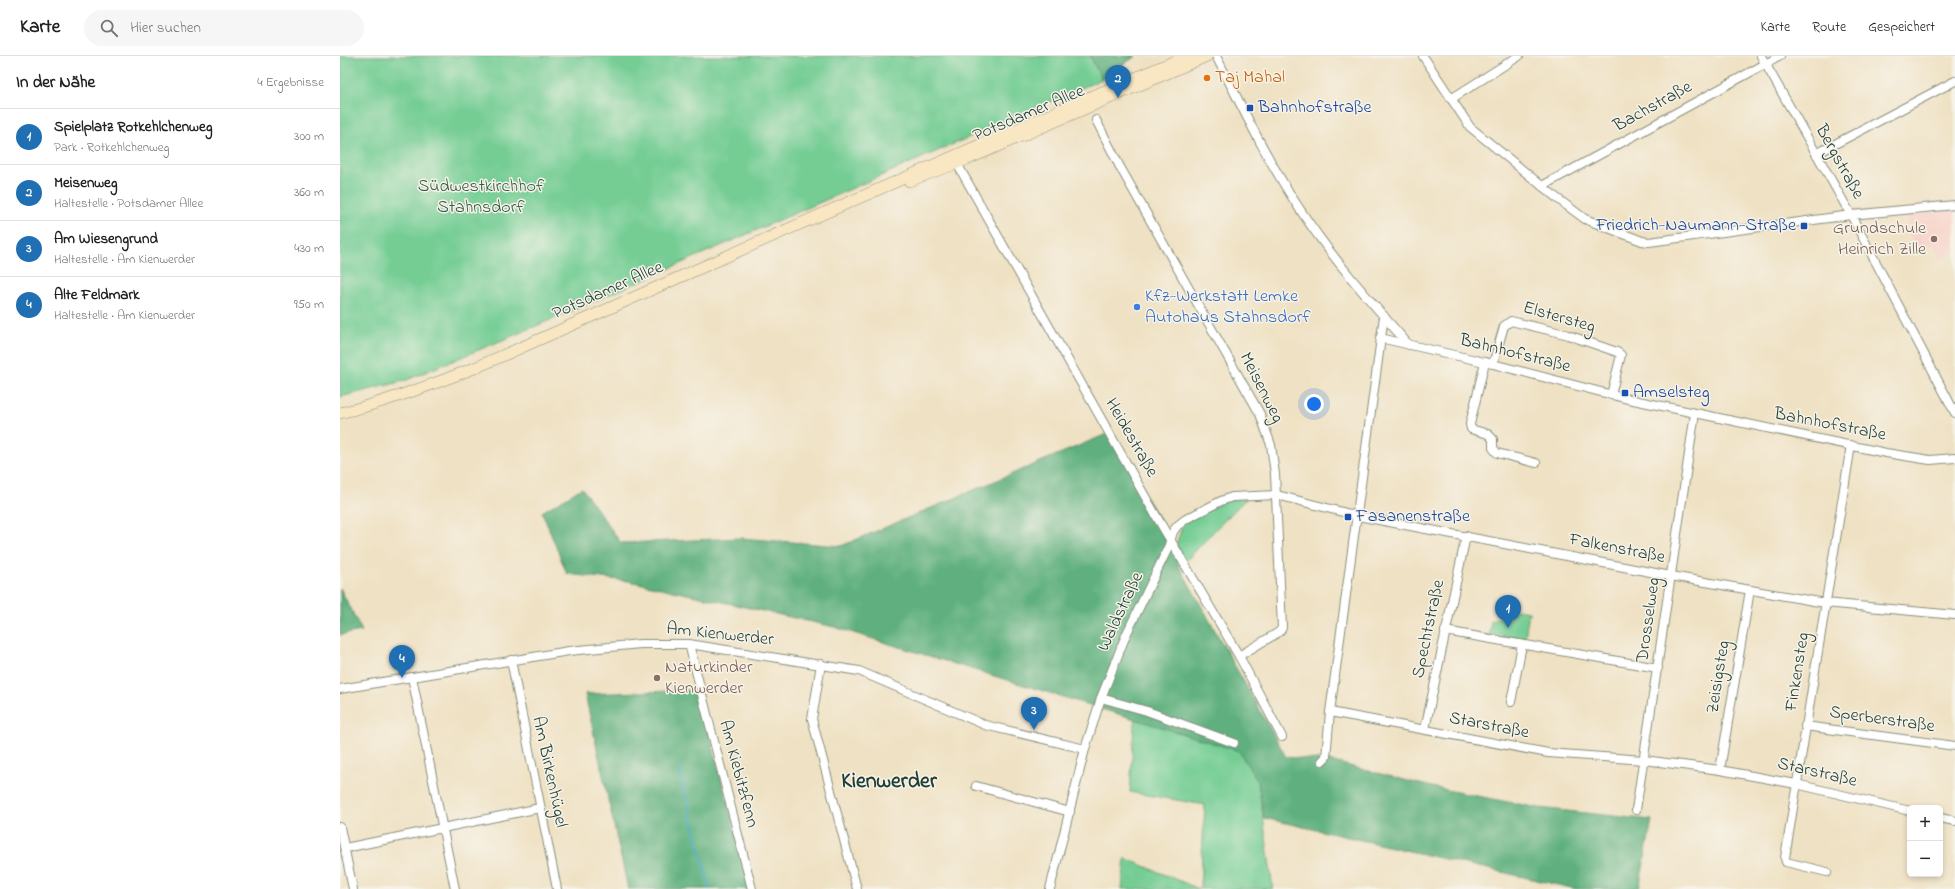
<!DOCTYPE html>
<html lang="de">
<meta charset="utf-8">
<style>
:root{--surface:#fff;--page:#f6f6f6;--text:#202124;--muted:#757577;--line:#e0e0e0;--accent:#1f6fb2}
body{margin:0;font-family:"Indie Flower",sans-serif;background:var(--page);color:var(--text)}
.controls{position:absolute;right:12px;bottom:12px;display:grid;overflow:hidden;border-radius:6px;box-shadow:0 2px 6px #0003}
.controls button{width:36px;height:36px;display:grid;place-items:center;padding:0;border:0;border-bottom:1px solid var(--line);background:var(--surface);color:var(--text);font:20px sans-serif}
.you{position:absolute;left:974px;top:348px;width:14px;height:14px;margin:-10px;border:3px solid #fff;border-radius:50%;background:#1a73e8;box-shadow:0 0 0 6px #1a73e833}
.badge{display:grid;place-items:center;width:26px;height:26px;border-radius:50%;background:var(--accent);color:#fff;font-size:13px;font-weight:700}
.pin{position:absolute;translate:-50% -33px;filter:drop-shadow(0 1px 2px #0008)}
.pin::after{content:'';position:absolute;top:21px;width:14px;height:12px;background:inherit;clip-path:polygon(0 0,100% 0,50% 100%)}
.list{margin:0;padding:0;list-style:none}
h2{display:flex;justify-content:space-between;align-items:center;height:52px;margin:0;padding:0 16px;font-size:17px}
h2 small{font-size:13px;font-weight:400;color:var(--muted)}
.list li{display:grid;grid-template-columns:26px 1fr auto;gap:12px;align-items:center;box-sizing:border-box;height:56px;padding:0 16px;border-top:1px solid var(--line)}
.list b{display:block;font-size:15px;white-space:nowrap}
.list p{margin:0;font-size:13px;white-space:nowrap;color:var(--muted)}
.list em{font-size:13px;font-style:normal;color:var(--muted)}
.icon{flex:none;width:22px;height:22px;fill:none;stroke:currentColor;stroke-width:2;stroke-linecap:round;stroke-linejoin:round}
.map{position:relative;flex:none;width:1615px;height:833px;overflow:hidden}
header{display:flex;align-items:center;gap:24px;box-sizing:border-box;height:56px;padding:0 20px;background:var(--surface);border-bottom:1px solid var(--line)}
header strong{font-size:19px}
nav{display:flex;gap:22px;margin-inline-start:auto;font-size:14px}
.search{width:280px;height:36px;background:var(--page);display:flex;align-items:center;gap:10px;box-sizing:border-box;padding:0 14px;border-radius:22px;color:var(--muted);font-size:15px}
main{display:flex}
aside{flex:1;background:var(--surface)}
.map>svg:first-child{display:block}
.built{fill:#f7d1c8}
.green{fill:#74cd94;stroke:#4a8564}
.forest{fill:#5fb07e;stroke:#3f7659}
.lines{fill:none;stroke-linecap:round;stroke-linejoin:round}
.stream{stroke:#45a8c4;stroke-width:2}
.street-casing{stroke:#878f7c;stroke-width:10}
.secondary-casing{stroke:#878f7c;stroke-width:12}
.street{stroke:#fff;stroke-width:8}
.secondary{stroke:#f9e7c3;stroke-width:11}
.food-dot{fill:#e8710a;stroke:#f7f3e8;stroke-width:1.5}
.transit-dot{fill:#1a4fb4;stroke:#f7f3e8;stroke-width:1.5}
.education-dot{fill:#8d6e63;stroke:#f7f3e8;stroke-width:1.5}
.shop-dot{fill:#3f7fe0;stroke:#f7f3e8;stroke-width:1.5}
.labels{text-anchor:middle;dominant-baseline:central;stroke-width:3;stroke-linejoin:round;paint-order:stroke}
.food-label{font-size:18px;fill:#c56008;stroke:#f7f3e8;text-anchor:start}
.street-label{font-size:18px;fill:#1f3d34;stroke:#f7f3e8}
.transit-label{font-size:18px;fill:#164399;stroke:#f7f3e8;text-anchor:start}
.park-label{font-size:18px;fill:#305a47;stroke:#f7f3e8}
.education-label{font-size:18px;fill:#785e54;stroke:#f7f3e8;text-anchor:end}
.shop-label{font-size:18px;fill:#366cbe;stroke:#f7f3e8;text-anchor:start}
.district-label{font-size:22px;font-weight:bold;fill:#1f3d34;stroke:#f7f3e8}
</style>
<header>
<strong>Karte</strong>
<div class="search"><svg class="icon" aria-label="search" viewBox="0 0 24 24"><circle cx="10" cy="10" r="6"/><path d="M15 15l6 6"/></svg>Hier suchen</div>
<nav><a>Karte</a><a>Route</a><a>Gespeichert</a></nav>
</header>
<main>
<aside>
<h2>In der Nähe<small>4 Ergebnisse</small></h2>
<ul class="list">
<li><span class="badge">1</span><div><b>Spielplatz Rotkehlchenweg</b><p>Park · Rotkehlchenweg</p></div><em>300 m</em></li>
<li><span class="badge">2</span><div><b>Meisenweg</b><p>Haltestelle · Potsdamer Allee</p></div><em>360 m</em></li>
<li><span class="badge">3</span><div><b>Am Wiesengrund</b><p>Haltestelle · Am Kienwerder</p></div><em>430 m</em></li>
<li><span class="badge">4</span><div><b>Alte Feldmark</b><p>Haltestelle · Am Kienwerder</p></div><em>950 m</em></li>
</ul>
</aside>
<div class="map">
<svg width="1615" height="833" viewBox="0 0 1615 833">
<rect width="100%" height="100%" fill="#f7f3e8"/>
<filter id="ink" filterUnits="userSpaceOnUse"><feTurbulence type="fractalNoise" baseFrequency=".025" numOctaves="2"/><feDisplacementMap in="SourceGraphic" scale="8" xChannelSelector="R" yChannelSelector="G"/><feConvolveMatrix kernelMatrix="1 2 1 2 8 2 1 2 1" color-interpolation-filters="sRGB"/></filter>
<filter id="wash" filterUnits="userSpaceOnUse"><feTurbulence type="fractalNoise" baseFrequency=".012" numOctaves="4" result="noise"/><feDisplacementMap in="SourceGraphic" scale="16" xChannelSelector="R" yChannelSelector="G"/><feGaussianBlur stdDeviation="0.9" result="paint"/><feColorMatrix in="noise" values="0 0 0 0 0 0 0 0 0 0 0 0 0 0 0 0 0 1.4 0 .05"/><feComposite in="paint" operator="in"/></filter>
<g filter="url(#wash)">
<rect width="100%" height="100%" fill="#efe1c3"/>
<polygon class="built" points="1615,153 1615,199 1614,197 1601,203 1593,188 1578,196 1569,177 1567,160"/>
<g class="green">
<polygon points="0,0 750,0 762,23 225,258 64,325 0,341"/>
<polygon points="908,441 874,475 845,506 836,489 843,468 882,446"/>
<polygon points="1177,554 1189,556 1185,582 1149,579 1151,565"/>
<polygon points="795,654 900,695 918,724 933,833 860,833 865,749 790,736"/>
<polygon points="785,802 859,833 782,833"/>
</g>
<g class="forest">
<polygon points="750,0 796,0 762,23"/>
<polygon points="769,377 831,483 839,510 946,701 990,705 1096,732 1199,752 1312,764 1299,833 1236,833 924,762 918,726 899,695 494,571 289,525 227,518 202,456 242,432 281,487 401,482 501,490"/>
<polygon points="0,532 22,575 0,579"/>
<polygon points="358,634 410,833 288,833 245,638"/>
</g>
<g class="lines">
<polyline class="stream" points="338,710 370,833"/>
</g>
</g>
<g filter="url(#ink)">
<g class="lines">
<defs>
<g id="street">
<path d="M876,0C902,51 927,104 959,152C991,201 1030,245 1069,289"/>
<polyline points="1083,0 1130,71 1218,143 1245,163 1302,185 1309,186 1511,159 1615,149"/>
<polyline points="1421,0 1511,159 1615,357"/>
<polyline points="1111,43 1179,0"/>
<polyline points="756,64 780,111 920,358 931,389 935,418 942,572 939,576 899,600"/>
<polyline points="1476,98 1615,25"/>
<polyline points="615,104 815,458 899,600 942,681"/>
<polyline points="1202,130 1440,0"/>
<polyline points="1040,282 1153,308 1284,342 1546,397 1590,404 1615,402"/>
<polyline points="1145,306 1130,368 1131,373 1148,378 1153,383 1153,392 1157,397 1196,407"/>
<polyline points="1153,308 1164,270 1171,265 1225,278 1277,296 1281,299 1271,339"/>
<polyline points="1105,575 1318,612"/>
<polyline points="349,588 412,833"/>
<polyline points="171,604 217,833"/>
<polyline points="481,608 472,663 517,833"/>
<polyline points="72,621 115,833"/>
<polyline points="0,633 229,595 300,588 349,588 519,615 645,669 745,693"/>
<polyline points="761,642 807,655 894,687"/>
<polyline points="1171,646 1182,589"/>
<polyline points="990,656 1208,697 1304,704 1380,714 1456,728 1570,755"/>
<polyline points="1465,670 1615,690"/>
<polyline points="1085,673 1126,480"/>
<polyline points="982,705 986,701 990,656 1044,260"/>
<polyline points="1380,714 1410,534"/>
<polyline points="636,730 730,756"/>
<polyline points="1296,754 1355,357"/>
<polyline points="1600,762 1615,765"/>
<polyline points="0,771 13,833"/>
<polyline points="5,792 200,752"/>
<polyline points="1487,816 1446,806 1445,802 1511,389"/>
<polyline points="710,833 745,693 761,642 786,579 828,492 833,476 837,470 846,463 881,445 892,441 937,439 1018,460 1331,520 1485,547 1615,559"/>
</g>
<g id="secondary">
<polyline points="569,125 628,103 867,0"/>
<path d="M0,357C47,346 92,329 137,311C373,207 609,100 847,0"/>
</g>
</defs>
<use href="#street" class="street-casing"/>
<use href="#secondary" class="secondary-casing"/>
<use href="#street" class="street"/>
<use href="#secondary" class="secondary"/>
</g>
</g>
<circle class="food-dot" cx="867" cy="22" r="4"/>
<g class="transit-dot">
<rect x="906" y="48" width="8" height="8" rx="2"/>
<rect x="1460" y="166" width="8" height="8" rx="2"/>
<rect x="1281" y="333" width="8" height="8" rx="2"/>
<rect x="1004" y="457" width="8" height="8" rx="2"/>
</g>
<g class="education-dot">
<circle cx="1594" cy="183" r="4"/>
<circle cx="317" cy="622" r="4"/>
</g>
<circle class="shop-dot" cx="797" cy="251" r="4"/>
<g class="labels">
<g class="food-label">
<text x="875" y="22">Taj Mahal</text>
</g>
<g class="street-label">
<text transform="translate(1313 51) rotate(-29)">Bachstraße</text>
<text transform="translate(689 58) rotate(-23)">Potsdamer Allee</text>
<text transform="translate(1499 106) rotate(61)">Bergstraße</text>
<text transform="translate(268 235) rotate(-24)">Potsdamer Allee</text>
<text transform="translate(1219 262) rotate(16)">Elstersteg</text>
<text transform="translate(1175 298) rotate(14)">Bahnhofstraße</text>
<text transform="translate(921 332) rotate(63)">Meisenweg</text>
<text transform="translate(1490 369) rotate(11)">Bahnhofstraße</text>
<text transform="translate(791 382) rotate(60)">Heidestraße</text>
<text transform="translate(1277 493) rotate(11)">Falkenstraße</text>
<text transform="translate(781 556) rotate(-65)">Waldstraße</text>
<text transform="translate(1309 564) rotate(-82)">Drosselweg</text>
<text transform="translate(1089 573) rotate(-78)">Spechtstraße</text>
<text transform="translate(380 579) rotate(6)">Am Kienwerder</text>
<text transform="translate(1458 616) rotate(-81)">Finkensteg</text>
<text transform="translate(1379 621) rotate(-81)">Zeisigsteg</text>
<text transform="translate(1542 664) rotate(8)">Sperberstraße</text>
<text transform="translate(1149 670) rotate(11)">Starstraße</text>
<text transform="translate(209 716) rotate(78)">Am Birkenhügel</text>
<text transform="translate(1477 717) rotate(13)">Starstraße</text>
<text transform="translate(398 718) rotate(75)">Am Kiebitzfenn</text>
</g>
<g class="transit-label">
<text x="918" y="52">Bahnhofstraße</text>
<text x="1456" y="170" text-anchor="end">Friedrich-Naumann-Straße</text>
<text x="1293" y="337">Amselsteg</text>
<text x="1016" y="461">Fasanenstraße</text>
</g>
<g class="park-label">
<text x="141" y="131">Südwestkirchhof<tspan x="141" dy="21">Stahnsdorf</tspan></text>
</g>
<g class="education-label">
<text x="1586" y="173">Grundschule<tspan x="1586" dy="21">Heinrich Zille</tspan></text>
<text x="325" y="612" text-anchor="start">Naturkinder<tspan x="325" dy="21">Kienwerder</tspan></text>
</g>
<g class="shop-label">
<text x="805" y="241">Kfz-Werkstatt Lemke<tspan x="805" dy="21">Autohaus Stahnsdorf</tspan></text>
</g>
<g class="district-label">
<text x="549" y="726">Kienwerder</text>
</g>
</g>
</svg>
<div class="controls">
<button>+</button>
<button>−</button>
</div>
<div class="you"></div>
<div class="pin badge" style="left:1168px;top:572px">1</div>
<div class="pin badge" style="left:778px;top:42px">2</div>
<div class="pin badge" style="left:694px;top:674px">3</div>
<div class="pin badge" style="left:62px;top:622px">4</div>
</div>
</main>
